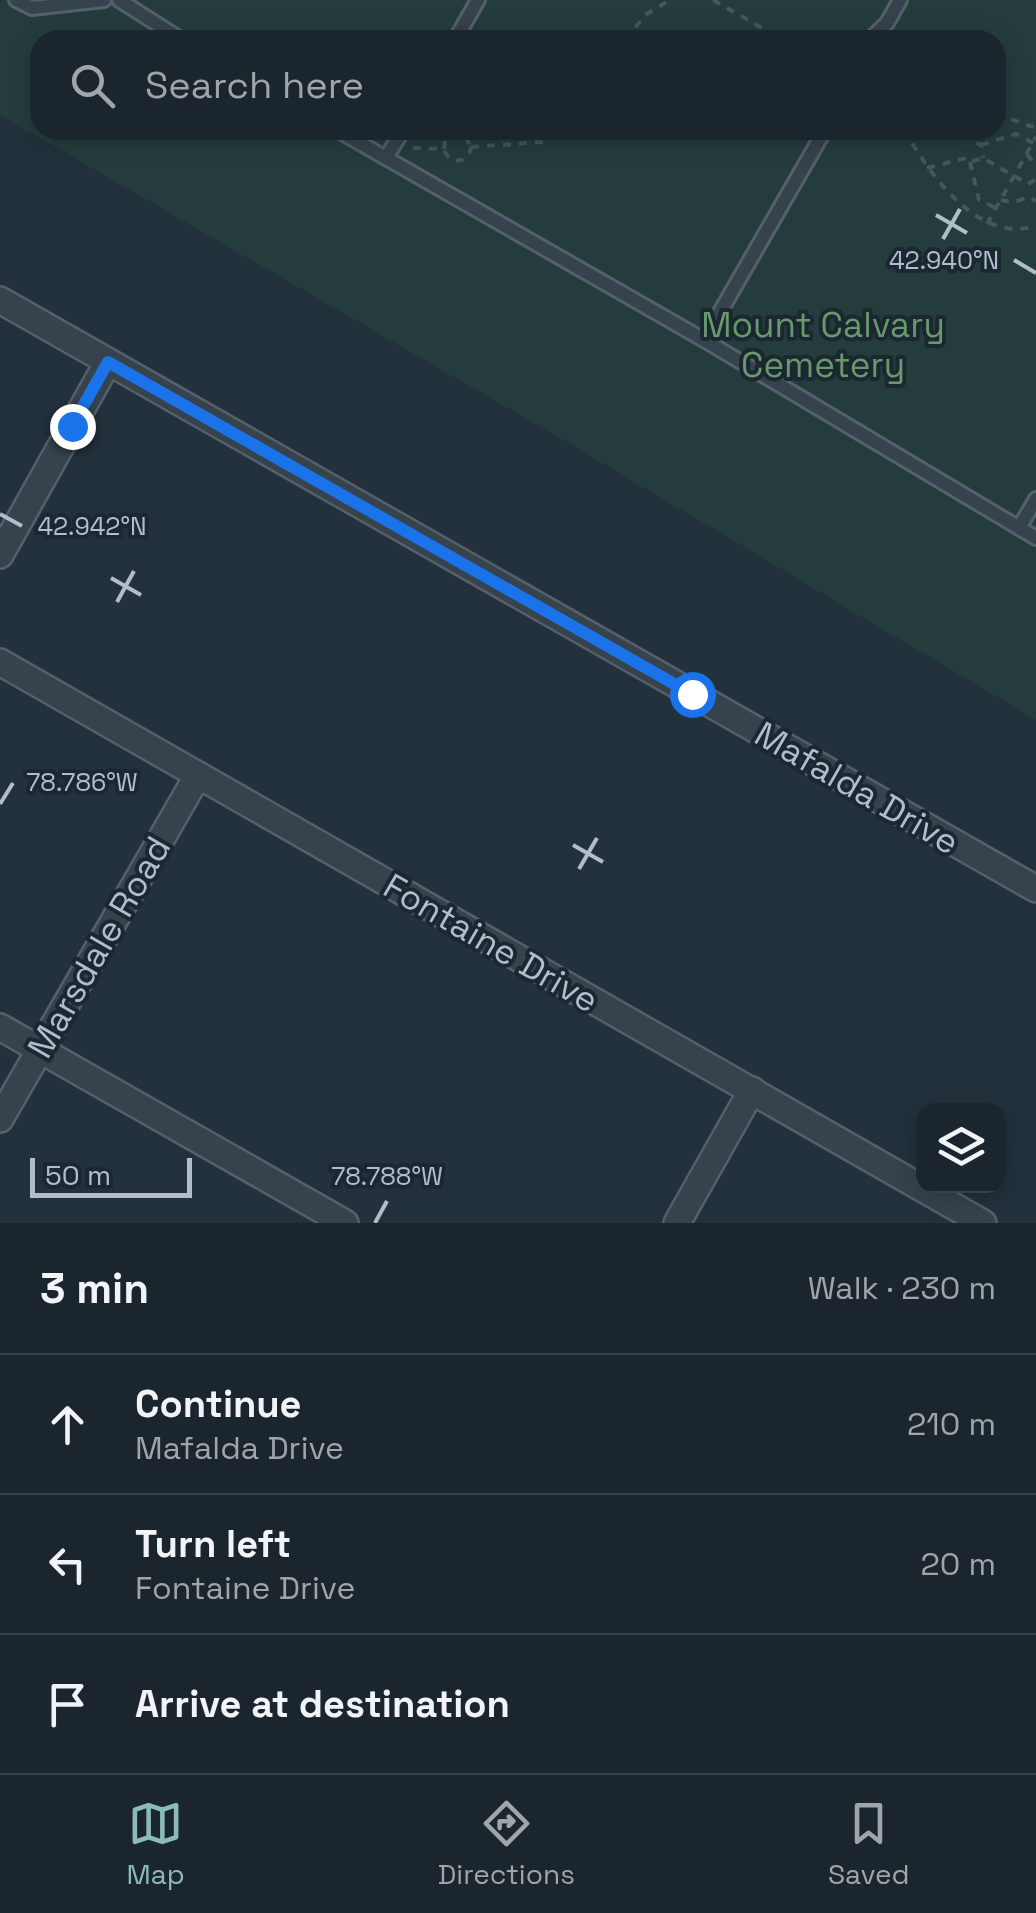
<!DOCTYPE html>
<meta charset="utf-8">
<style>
:root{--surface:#1a252d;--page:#232d35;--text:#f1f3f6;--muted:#9fa5aa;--line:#384249;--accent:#8bbbb9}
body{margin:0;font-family:"Space Grotesk",sans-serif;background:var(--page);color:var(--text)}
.controls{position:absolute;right:30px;bottom:30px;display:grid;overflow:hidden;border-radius:20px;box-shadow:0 5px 25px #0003}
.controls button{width:90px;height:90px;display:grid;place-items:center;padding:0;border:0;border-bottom:2px solid var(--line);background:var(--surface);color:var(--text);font:50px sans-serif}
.scale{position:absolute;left:30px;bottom:25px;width:162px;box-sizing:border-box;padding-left:10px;border:5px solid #b1bdc8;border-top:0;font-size:28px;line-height:35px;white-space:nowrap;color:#b1bdc8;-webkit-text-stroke:8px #1b2731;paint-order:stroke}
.stop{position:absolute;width:30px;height:30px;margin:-22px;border:8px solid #1a73e8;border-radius:50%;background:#fff}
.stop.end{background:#1a73e8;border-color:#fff;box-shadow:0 2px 10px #0008}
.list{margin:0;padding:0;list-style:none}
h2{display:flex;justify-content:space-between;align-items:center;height:130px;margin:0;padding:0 40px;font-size:42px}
h2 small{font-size:32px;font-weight:400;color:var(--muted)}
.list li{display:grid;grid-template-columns:65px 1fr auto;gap:30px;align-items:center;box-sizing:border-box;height:140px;padding:0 40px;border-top:2px solid var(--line)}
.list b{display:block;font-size:38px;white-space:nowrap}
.list p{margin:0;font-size:32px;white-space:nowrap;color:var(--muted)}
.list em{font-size:32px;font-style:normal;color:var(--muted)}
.icon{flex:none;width:55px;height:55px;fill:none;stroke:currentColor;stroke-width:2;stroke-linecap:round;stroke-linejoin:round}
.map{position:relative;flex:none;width:1036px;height:1223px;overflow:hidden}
.search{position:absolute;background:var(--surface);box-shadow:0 5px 25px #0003;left:30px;right:30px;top:30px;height:110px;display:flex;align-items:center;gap:25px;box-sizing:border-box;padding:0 35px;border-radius:30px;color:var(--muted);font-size:38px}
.sheet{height:550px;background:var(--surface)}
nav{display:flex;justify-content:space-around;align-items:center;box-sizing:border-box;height:140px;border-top:2px solid var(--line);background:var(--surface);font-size:28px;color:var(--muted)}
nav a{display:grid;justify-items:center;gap:5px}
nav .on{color:var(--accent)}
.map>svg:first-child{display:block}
.green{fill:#243d3c;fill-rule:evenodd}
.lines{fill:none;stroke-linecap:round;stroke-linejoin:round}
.lane-casing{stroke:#54606a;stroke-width:18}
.street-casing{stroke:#54606a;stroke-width:30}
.path{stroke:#425958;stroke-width:4;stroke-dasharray:8 8;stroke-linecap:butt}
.lane{stroke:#36424c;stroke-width:12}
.street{stroke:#36424c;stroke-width:25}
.route{stroke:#1a73e8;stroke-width:12}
.ticks{fill:none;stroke:#b1bdc8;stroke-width:4}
.labels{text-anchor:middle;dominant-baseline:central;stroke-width:8;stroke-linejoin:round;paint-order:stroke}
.park-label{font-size:35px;fill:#68996c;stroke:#1b2731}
.street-label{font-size:35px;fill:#b1bdc8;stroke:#1b2731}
.ticks-label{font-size:25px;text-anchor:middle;fill:#b1bdc8;stroke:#1b2731;stroke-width:8;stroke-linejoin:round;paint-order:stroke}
</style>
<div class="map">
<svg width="1036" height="1223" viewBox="0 0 1036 1223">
<rect width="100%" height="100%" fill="#22313c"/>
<path class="green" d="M0,0H1036V720L560,438L0,115ZM40,40H996V130H40Z"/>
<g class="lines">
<defs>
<g id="lane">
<polyline points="16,0 32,8 104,0"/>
<polyline points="119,0 182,40"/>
<polyline points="455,40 478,0"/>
<polyline points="869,40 887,23 900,0"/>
<polyline points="337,130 704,340 1036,538"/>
<polyline points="386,158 403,130"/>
<polyline points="704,340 825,130"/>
<polyline points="1019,528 1036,499"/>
</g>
<g id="street">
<polyline points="0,300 1036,889"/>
<polyline points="0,555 108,362"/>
<polyline points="0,662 983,1223"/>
<polyline points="0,1027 345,1223"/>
<polyline points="0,1119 198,775"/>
<polyline points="677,1223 752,1090"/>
</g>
</defs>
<use href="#lane" class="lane-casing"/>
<use href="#street" class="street-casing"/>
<g class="path">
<polyline points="713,0 783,40"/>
<polyline points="626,40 645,15 670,0"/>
<polyline points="996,114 1036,128"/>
<path d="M904,130C930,174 977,244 1036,226"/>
<polyline points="969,130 972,141 981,145 983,158"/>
<polyline points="981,145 1016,134 1033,143"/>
<polyline points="471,147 542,142 570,130"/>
<polyline points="413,148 444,149"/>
<polyline points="444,149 445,140 457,134 465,136 471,147"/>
<path d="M444,151L451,160C462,162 469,159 471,147"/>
<polyline points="1027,154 1036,166"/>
<polyline points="970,162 979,200 996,208"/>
<polyline points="927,168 966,158 970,162 983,158 1028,184"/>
<polyline points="1028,184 1036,179"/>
<polyline points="1001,200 1014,202 1028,197 1036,201"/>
<polyline points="987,224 1036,137"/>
</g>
<use href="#lane" class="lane"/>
<use href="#street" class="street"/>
</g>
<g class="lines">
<polyline class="route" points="72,426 108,362 692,694"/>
</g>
<path class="ticks" d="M936,215L967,233M943,239L960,209M1014,260L1036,273M0,514L22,526M111,578L141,595M117,602L134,571M0,804L13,783M573,845L603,862M579,869L597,838M375,1223L387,1201"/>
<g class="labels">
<g class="park-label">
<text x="823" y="325">Mount Calvary<tspan x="823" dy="40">Cemetery</tspan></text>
</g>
<g class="street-label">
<text transform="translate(857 788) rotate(30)">Mafalda Drive</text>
<text transform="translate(491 943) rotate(30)">Fontaine Drive</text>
<text transform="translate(99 947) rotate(-60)">Marsdale Road</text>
</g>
</g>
<g class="ticks-label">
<text x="944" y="269">42.940°N</text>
<text x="92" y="535">42.942°N</text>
<text x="82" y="791">78.786°W</text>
<text x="387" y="1185">78.788°W</text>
</g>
</svg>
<div class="controls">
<button><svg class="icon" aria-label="layers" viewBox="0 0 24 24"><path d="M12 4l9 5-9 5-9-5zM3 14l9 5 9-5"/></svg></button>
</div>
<div class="scale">50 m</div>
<div class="stop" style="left:692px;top:694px"></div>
<div class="stop end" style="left:72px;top:426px"></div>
<div class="search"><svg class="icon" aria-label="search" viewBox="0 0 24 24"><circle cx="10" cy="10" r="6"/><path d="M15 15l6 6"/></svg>Search here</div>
</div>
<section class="sheet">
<h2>3 min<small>Walk · 230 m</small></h2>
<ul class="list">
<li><svg class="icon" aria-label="ahead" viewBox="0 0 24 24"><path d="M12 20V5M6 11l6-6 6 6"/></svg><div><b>Continue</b><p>Mafalda Drive</p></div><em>210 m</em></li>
<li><svg class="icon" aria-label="left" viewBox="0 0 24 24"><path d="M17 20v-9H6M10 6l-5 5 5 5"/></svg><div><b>Turn left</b><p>Fontaine Drive</p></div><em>20 m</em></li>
<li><svg class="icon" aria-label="arrive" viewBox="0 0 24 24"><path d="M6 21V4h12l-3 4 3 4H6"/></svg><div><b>Arrive at destination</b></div></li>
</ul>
</section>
<nav>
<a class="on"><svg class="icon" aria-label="map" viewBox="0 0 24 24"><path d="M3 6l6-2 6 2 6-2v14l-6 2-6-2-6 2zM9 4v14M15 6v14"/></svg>Map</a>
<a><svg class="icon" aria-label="directions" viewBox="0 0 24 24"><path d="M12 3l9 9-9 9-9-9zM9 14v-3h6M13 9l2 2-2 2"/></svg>Directions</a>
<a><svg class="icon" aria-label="saved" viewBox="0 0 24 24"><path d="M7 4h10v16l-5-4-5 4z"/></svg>Saved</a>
</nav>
